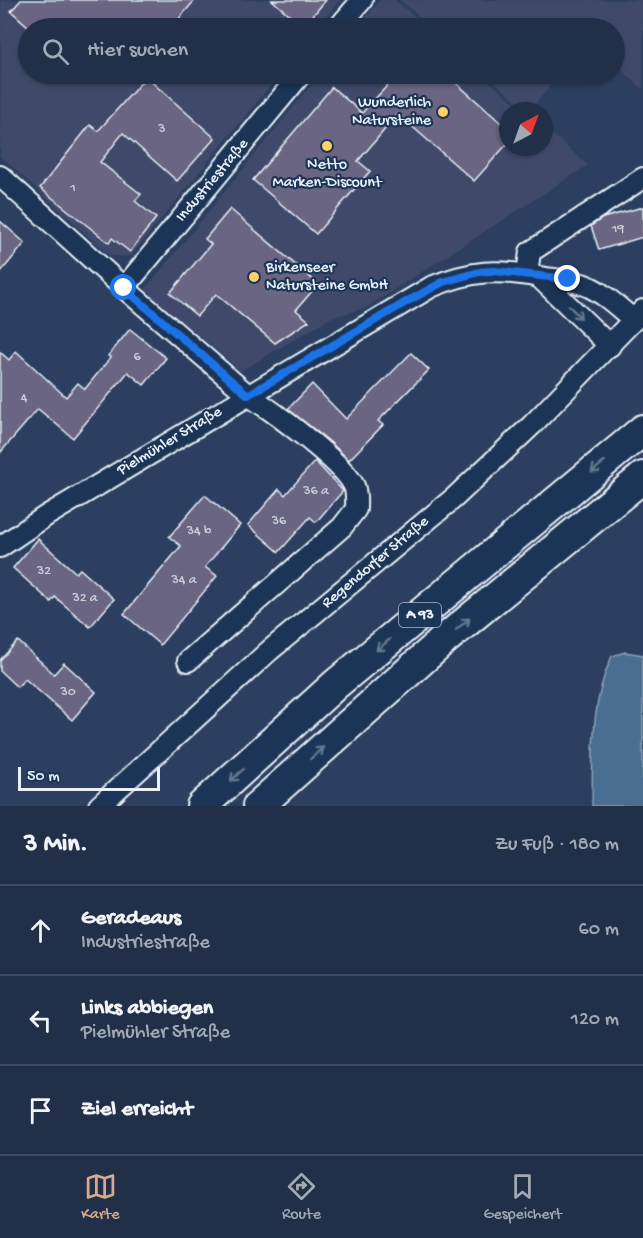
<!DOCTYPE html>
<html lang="de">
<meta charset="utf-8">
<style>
:root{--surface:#212f48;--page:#29374f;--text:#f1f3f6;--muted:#a2a9b4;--line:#3e4a60;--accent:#d6ab8b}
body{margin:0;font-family:"Gochi Hand",sans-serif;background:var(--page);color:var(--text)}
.compass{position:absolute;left:499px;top:102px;width:54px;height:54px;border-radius:50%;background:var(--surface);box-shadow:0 2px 4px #0004;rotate:41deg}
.scale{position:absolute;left:18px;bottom:15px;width:142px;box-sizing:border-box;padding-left:6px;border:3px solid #e8f1f8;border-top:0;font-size:16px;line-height:21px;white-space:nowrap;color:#e8f1f8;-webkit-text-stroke:4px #1d3557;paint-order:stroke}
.stop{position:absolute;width:18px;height:18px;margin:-14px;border:4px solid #1a73e8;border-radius:50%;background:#fff}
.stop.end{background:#1a73e8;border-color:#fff;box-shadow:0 2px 6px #0008}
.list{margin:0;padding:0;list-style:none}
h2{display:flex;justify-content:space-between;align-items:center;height:78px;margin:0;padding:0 24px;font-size:26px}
h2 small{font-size:20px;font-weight:400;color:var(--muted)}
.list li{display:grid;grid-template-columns:39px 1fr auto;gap:18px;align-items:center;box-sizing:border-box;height:90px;padding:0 24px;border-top:2px solid var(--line)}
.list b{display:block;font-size:22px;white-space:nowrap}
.list p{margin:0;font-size:20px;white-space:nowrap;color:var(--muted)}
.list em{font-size:20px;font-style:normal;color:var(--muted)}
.icon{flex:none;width:33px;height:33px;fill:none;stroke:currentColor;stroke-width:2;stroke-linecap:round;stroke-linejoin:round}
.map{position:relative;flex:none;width:643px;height:806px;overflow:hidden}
.search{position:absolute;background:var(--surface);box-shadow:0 2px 4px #0004;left:18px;right:18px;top:18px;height:66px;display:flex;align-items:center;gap:15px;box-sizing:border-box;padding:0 21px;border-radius:33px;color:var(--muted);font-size:22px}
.sheet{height:348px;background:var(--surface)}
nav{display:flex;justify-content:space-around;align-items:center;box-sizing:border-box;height:84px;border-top:2px solid var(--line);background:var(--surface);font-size:16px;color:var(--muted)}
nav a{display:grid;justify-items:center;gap:3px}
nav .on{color:var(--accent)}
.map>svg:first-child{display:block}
.built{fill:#3f4a6a}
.water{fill:#4a6e91;stroke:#89a2ba;stroke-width:1.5}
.building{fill:#6a6582;stroke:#e8f1f8;stroke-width:1.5}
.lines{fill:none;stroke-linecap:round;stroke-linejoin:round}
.minor-casing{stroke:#e8f1f8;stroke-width:24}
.highway-casing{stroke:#e8f1f8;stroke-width:34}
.minor{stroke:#1d3557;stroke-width:20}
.highway{stroke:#1d3557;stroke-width:30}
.oneway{stroke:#64778f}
.route{stroke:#1a73e8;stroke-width:8}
.poi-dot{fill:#ffd166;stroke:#1d3557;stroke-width:2}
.labels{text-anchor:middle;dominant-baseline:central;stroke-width:4.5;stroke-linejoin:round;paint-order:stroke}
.number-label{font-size:14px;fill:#c8ceda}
.shield{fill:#1d3557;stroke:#abb9c8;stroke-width:1.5}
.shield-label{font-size:15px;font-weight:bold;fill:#e8f1f8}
.poi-label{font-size:16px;fill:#e8f1f8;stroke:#1d3557;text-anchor:end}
.street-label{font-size:16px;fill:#e8f1f8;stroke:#1d3557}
</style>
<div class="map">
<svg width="643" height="806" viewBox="0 0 643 806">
<rect width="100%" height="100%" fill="#2c3f60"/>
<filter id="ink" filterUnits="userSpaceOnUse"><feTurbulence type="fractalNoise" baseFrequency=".0167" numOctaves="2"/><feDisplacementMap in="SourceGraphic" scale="12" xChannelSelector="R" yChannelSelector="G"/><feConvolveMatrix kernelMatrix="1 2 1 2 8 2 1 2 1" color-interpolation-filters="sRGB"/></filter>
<g filter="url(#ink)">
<g class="built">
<polygon points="1,0 340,0 317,28 28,28 28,74 280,74 131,256 110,256 0,156"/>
<polygon points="380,0 395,0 428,28 357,28"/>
<polygon points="400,0 643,0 643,89 615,64 614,28 433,28"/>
<polygon points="320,74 481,74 525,111 508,111 508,147 544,147 544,127 588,165 366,308 332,317 241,371 145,290"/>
<polygon points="485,74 561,74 529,111"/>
</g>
<path class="water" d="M625,652L643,655V806H592C593,756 590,703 612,656Z"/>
<g class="building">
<polygon points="21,0 195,0 171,28 30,28 11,11"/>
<polygon points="272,0 326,0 303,27"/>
<polygon points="398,74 446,74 508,129 508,143 474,181 398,114 358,161 370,171 316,234 253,180 332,87 362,113"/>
<polygon points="146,77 215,138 177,181 123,133 100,162 141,194 135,201 156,218 130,252 112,238 109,243 40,188 90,125 98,131"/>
<polygon points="643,207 643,237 599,250 591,226 603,218"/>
<polygon points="230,209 318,284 296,310 309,321 275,343 216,294 197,316 170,293 211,244 205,239"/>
<polygon points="0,221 25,243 0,273"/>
<polygon points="130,329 166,358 144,385 128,372 73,438 38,409 0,453 0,352 9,360 16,351 66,397 78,383 85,389 111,357 108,356"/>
<polygon points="411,353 429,370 378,421 383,425 349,460 330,442 288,409 312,384 346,419"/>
<polygon points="315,461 343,491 316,522 310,517 279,552 248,525 279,489 285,495"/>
<polygon points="205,495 240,525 205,567 217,576 160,645 124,614 181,546 169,537"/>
<polygon points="38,539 76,573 80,569 114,599 90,627 55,597 51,602 13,568"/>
<polygon points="18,641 54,674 64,663 96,692 72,720 25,679 17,687 0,671 0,660"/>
</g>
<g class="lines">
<defs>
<g id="minor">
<polyline points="338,28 362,0"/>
<path d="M0,176L124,288L248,395C271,410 344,463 354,486C357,493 356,502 356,509L342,527L188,661"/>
<polyline points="527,274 530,252 643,178"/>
<polyline points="540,278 610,346"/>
<polyline points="124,288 301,74"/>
<path d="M0,547L46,516L431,287C472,270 496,269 540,277C555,280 570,279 585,285C603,292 619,308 634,320"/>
<polyline points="99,806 269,651 454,498 532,425 643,310"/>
</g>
<g id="highway">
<polyline points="202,806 336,684 643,430"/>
<polyline points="258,806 444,640 643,477"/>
</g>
</defs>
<use href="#minor" class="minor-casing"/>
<use href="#highway" class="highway-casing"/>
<use href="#minor" class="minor"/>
<use href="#highway" class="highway"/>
</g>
<defs><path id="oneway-shaft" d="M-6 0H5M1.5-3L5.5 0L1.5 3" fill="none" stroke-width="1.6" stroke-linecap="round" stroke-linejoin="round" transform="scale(1.5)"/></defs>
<g class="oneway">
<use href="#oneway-shaft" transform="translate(575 312) rotate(45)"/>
<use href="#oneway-shaft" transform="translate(598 467) rotate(140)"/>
<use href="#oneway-shaft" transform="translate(463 624) rotate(-39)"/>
<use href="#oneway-shaft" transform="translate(383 645) rotate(140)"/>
<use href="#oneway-shaft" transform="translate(317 753) rotate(-42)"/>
<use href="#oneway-shaft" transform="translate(237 775) rotate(138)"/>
</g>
</g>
<g class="lines" filter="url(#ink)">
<polyline class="route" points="124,288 248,395 408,301 443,282 479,272 494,271 568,279"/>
</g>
<g class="poi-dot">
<circle cx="443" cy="112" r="6"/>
<circle cx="327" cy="146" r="6"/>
<circle cx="254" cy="277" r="6"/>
</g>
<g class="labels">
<g class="number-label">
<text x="162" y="129">3</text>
<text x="73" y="188">1</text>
<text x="618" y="229">19</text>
<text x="137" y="357">6</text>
<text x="24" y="398">4</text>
<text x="316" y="491">36 a</text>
<text x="279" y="521">36</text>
<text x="199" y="531">34 b</text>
<text x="44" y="571">32</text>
<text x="184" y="580">34 a</text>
<text x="85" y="598">32 a</text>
<text x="68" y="692">30</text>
</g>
<rect class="shield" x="399" y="603" width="42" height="24" rx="4.5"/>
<g class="shield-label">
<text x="420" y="615">A 93</text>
</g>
<g class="poi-label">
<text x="431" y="103">Wunderlich<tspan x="431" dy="18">Natursteine</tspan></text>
<text x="327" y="165" text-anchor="middle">Netto<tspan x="327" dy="18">Marken-Discount</tspan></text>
<text x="266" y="268" text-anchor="start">Birkenseer<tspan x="266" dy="18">Natursteine GmbH</tspan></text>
</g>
<g class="street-label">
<text transform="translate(213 181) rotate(-50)">Industriestraße</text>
<text transform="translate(170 442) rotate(-31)">Pielmühler Straße</text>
<text transform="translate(376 563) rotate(-40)">Regendorfer Straße</text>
</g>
</g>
</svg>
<svg class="compass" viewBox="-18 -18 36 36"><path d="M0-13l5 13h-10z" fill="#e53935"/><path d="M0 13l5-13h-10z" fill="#a2a9b4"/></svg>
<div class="scale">50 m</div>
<div class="stop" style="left:124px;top:288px"></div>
<div class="stop end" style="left:568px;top:279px"></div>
<div class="search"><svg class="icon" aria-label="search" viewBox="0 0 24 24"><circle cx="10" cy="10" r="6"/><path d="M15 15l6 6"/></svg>Hier suchen</div>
</div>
<section class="sheet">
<h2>3 Min.<small>Zu Fuß · 180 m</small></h2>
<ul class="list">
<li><svg class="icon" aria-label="ahead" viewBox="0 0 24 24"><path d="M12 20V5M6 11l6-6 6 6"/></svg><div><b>Geradeaus</b><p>Industriestraße</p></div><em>60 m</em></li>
<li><svg class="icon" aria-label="left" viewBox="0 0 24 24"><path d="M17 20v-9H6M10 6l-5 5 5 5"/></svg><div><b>Links abbiegen</b><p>Pielmühler Straße</p></div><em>120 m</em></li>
<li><svg class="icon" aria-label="arrive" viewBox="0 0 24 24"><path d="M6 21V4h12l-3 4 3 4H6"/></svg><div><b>Ziel erreicht</b></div></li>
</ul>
</section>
<nav>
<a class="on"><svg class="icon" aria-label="map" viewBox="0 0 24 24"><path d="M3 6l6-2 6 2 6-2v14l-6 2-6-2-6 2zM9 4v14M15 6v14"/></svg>Karte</a>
<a><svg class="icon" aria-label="directions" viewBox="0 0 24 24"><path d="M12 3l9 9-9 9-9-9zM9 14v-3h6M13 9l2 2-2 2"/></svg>Route</a>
<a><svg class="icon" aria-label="saved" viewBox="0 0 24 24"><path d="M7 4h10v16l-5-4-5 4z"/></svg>Gespeichert</a>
</nav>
